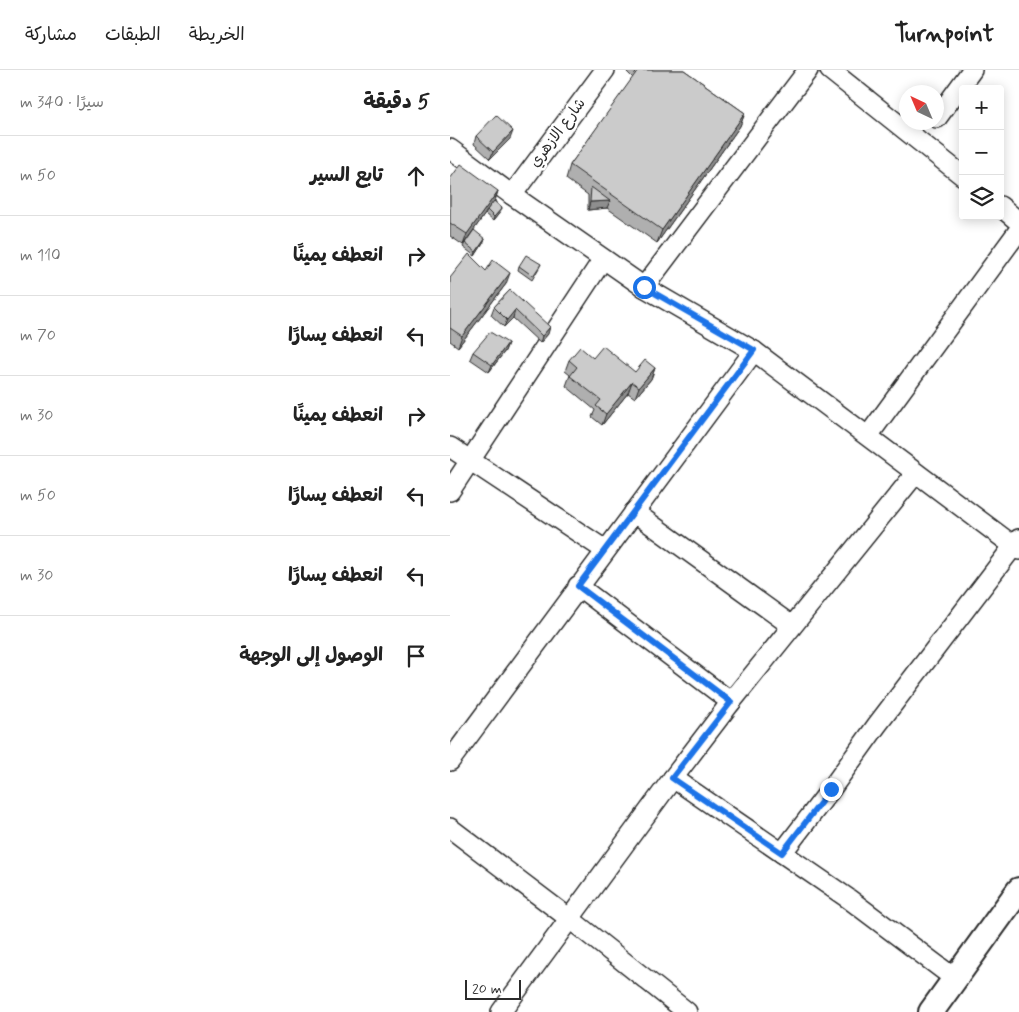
<!DOCTYPE html>
<html lang="ar">
<meta charset="utf-8">
<style>
:root{--surface:#fff;--page:#f2f2f2;--text:#222;--muted:#767676;--line:#e0e0e0}
body{margin:0;font-family:Mynerve,"Playpen Sans Arabic",sans-serif;background:var(--page);color:var(--text);direction:rtl}
.controls{position:absolute;right:15px;top:15px;display:grid;overflow:hidden;border-radius:5px;box-shadow:0 2px 12px #0003}
.controls button{width:45px;height:45px;display:grid;place-items:center;padding:0;border:0;border-bottom:1px solid var(--line);background:var(--surface);color:var(--text);font:25px sans-serif}
.compass{position:absolute;left:449px;top:15px;width:45px;height:45px;border-radius:50%;background:var(--surface);box-shadow:0 2px 12px #0003;rotate:316deg}
.scale{position:absolute;left:15px;bottom:12px;width:56px;box-sizing:border-box;padding-left:5px;border:2px solid #2b2b2b;border-top:0;font-size:14px;line-height:18px;white-space:nowrap;color:#2b2b2b;-webkit-text-stroke:4px #fff;paint-order:stroke}
.stop{position:absolute;width:15px;height:15px;margin:-11px;border:4px solid #1a73e8;border-radius:50%;background:#fff}
.stop.end{background:#1a73e8;border-color:#fff;box-shadow:0 1px 5px #0008}
.list{margin:0;padding:0;list-style:none}
h2{display:flex;justify-content:space-between;align-items:center;height:65px;margin:0;padding:0 20px;font-size:21px}
h2 small{font-size:16px;font-weight:400;color:var(--muted)}
.list li{display:grid;grid-template-columns:32px 1fr auto;gap:15px;align-items:center;box-sizing:border-box;height:80px;padding:0 20px;border-top:1px solid var(--line)}
.list b{display:block;font-size:19px;white-space:nowrap}
.list em{font-size:16px;font-style:normal;color:var(--muted)}
.icon{flex:none;width:28px;height:28px;fill:none;stroke:currentColor;stroke-width:2;stroke-linecap:round;stroke-linejoin:round}
.map{position:relative;flex:none;width:569px;height:942px;overflow:hidden;direction:ltr}
header{display:flex;align-items:center;gap:30px;box-sizing:border-box;height:70px;padding:0 25px;background:var(--surface);border-bottom:1px solid var(--line)}
header strong{font-size:24px}
nav{display:flex;gap:28px;margin-inline-start:auto;font-size:18px}
main{display:flex}
aside{flex:1;background:var(--surface)}
.map>svg:first-child{display:block}
.lines{fill:none;stroke-linecap:round;stroke-linejoin:round}
.minor-casing{stroke:#2b2b2b;stroke-width:22}
.tertiary-casing{stroke:#2b2b2b;stroke-width:28}
.minor{stroke:#fff;stroke-width:19}
.tertiary{stroke:#fff;stroke-width:24}
.wall{fill:#afafaf;stroke:#2b2b2b}
.shaded-wall{fill:#8e8e8e;stroke:#2b2b2b}
.building{fill:#cbcbcb;stroke:#2b2b2b}
.route{stroke:#1a73e8;stroke-width:6}
.labels{text-anchor:middle;dominant-baseline:central;stroke-width:5;stroke-linejoin:round;paint-order:stroke}
.street-label{font-size:15px;fill:#2b2b2b;stroke:#fff}
</style>
<header>
<strong>Turnpoint</strong>
<nav><a>الخريطة</a><a>الطبقات</a><a>مشاركة</a></nav>
</header>
<main>
<div class="map">
<svg width="569" height="942" viewBox="0 0 569 942">
<rect width="100%" height="100%" fill="#fff"/>
<filter id="ink" filterUnits="userSpaceOnUse"><feTurbulence type="fractalNoise" baseFrequency=".02" numOctaves="2"/><feDisplacementMap in="SourceGraphic" scale="10" xChannelSelector="R" yChannelSelector="G"/><feConvolveMatrix kernelMatrix="1 2 1 2 8 2 1 2 1" color-interpolation-filters="sRGB"/></filter>
<g filter="url(#ink)">
<g class="lines">
<defs>
<g id="minor">
<polyline points="380,0 513,106"/>
<polyline points="487,48 522,0"/>
<polyline points="0,79 62,125 194,217 304,281 569,480"/>
<polyline points="62,125 155,0"/>
<polyline points="550,136 569,152"/>
<polyline points="194,217 358,0"/>
<polyline points="418,366 569,160"/>
<polyline points="0,377 155,480"/>
<polyline points="0,421 153,189"/>
<polyline points="184,442 342,556"/>
<polyline points="128,516 281,632"/>
<polyline points="0,691 304,281"/>
<polyline points="223,708 399,829 504,908"/>
<polyline points="0,758 120,849 237,942"/>
<polyline points="332,783 381,719 427,655 569,469"/>
<polyline points="51,942 223,708 281,632 466,403"/>
</g>
<polyline id="tertiary" points="481,942 569,820"/>
</defs>
<use href="#minor" class="minor-casing"/>
<use href="#tertiary" class="tertiary-casing"/>
<use href="#minor" class="minor"/>
<use href="#tertiary" class="tertiary"/>
</g>
<g class="wall">
<polygon points="178,0 234,0 295,43 290,56 207,173 157,138 138,140 138,125 116,109 120,95 183,8 177,2"/>
<polygon points="26,66 60,69 40,89 24,74"/>
<polygon points="0,109 48,121 45,131 51,141 43,151 35,144 13,175 0,166"/>
<polygon points="35,169 34,172 25,186 13,177 15,173"/>
<polygon points="91,194 89,198 82,210 68,200 69,196"/>
<polygon points="36,201 56,214 8,277 0,271 0,208"/>
<polygon points="60,220 98,264 90,273 63,248 54,257 41,245 44,237"/>
<polygon points="58,273 55,281 39,302 20,289 23,282"/>
<polygon points="143,288 185,302 205,298 201,309 185,328 178,323 152,355 142,347 145,340 116,316 120,305 115,301 119,290"/>
</g>
<g class="shaded-wall">
<polygon points="295,43 290,56 207,173 212,160"/>
<polygon points="63,61 60,69 40,89 43,82"/>
<polygon points="48,121 44,132 37,140 35,144 13,175 17,164"/>
<polygon points="160,131 157,138 138,140 140,132"/>
<polygon points="52,138 51,141 43,151 44,147"/>
<polygon points="35,169 34,172 25,186 26,182"/>
<polygon points="60,203 56,214 8,277 12,266"/>
<polygon points="65,240 63,248 54,257 57,250"/>
<polygon points="100,257 98,264 90,273 92,266"/>
<polygon points="58,273 55,281 39,302 42,295"/>
<polygon points="205,298 201,309 185,328 189,317"/>
<polygon points="182,312 178,323 152,355 156,344"/>
</g>
<g class="building">
<polygon points="188,0 234,0 295,43 212,160 120,95"/>
<polygon points="46,45 63,61 43,82 26,66"/>
<polygon points="11,94 48,121 17,164 0,153 0,109"/>
<polygon points="141,117 160,131 140,132"/>
<polygon points="44,131 52,138 44,147 37,140"/>
<polygon points="24,160 35,169 26,182 15,173"/>
<polygon points="19,184 36,201 43,190 60,203 12,266 0,258 0,208"/>
<polygon points="76,185 91,194 83,206 69,196"/>
<polygon points="60,220 100,257 92,266 65,240 57,250 44,237"/>
<polygon points="40,262 58,273 42,295 23,282"/>
<polygon points="153,276 185,302 195,290 205,298 189,317 182,312 156,344 146,336 151,330 120,306 127,297 119,290 130,277 143,288"/>
</g>
</g>
<g class="lines" filter="url(#ink)">
<polyline class="route" points="194,217 304,280 128,516 281,632 222,708 332,783 381,719"/>
</g>
<g class="labels">
<g class="street-label">
<text transform="translate(108 63) rotate(-53)">شارع الازهري</text>
</g>
</g>
</svg>
<div class="controls">
<button>+</button>
<button>−</button>
<button><svg class="icon" aria-label="layers" viewBox="0 0 24 24"><path d="M12 4l9 5-9 5-9-5zM3 14l9 5 9-5"/></svg></button>
</div>
<svg class="compass" viewBox="-18 -18 36 36"><path d="M0-13l5 13h-10z" fill="#e53935"/><path d="M0 13l5-13h-10z" fill="#767676"/></svg>
<div class="scale">20 m</div>
<div class="stop" style="left:194px;top:217px"></div>
<div class="stop end" style="left:381px;top:719px"></div>
</div>
<aside>
<h2>5 دقيقة<small>سيرًا · 340 m</small></h2>
<ul class="list">
<li><svg class="icon" aria-label="ahead" viewBox="0 0 24 24"><path d="M12 20V5M6 11l6-6 6 6"/></svg><div><b>تابع السير</b></div><em>50 m</em></li>
<li><svg class="icon" aria-label="right" viewBox="0 0 24 24"><path d="M7 20v-9h11M14 6l5 5-5 5"/></svg><div><b>انعطف يمينًا</b></div><em>110 m</em></li>
<li><svg class="icon" aria-label="left" viewBox="0 0 24 24"><path d="M17 20v-9H6M10 6l-5 5 5 5"/></svg><div><b>انعطف يسارًا</b></div><em>70 m</em></li>
<li><svg class="icon" aria-label="right" viewBox="0 0 24 24"><path d="M7 20v-9h11M14 6l5 5-5 5"/></svg><div><b>انعطف يمينًا</b></div><em>30 m</em></li>
<li><svg class="icon" aria-label="left" viewBox="0 0 24 24"><path d="M17 20v-9H6M10 6l-5 5 5 5"/></svg><div><b>انعطف يسارًا</b></div><em>50 m</em></li>
<li><svg class="icon" aria-label="left" viewBox="0 0 24 24"><path d="M17 20v-9H6M10 6l-5 5 5 5"/></svg><div><b>انعطف يسارًا</b></div><em>30 m</em></li>
<li><svg class="icon" aria-label="arrive" viewBox="0 0 24 24"><path d="M6 21V4h12l-3 4 3 4H6"/></svg><div><b>الوصول إلى الوجهة</b></div></li>
</ul>
</aside>
</main>
